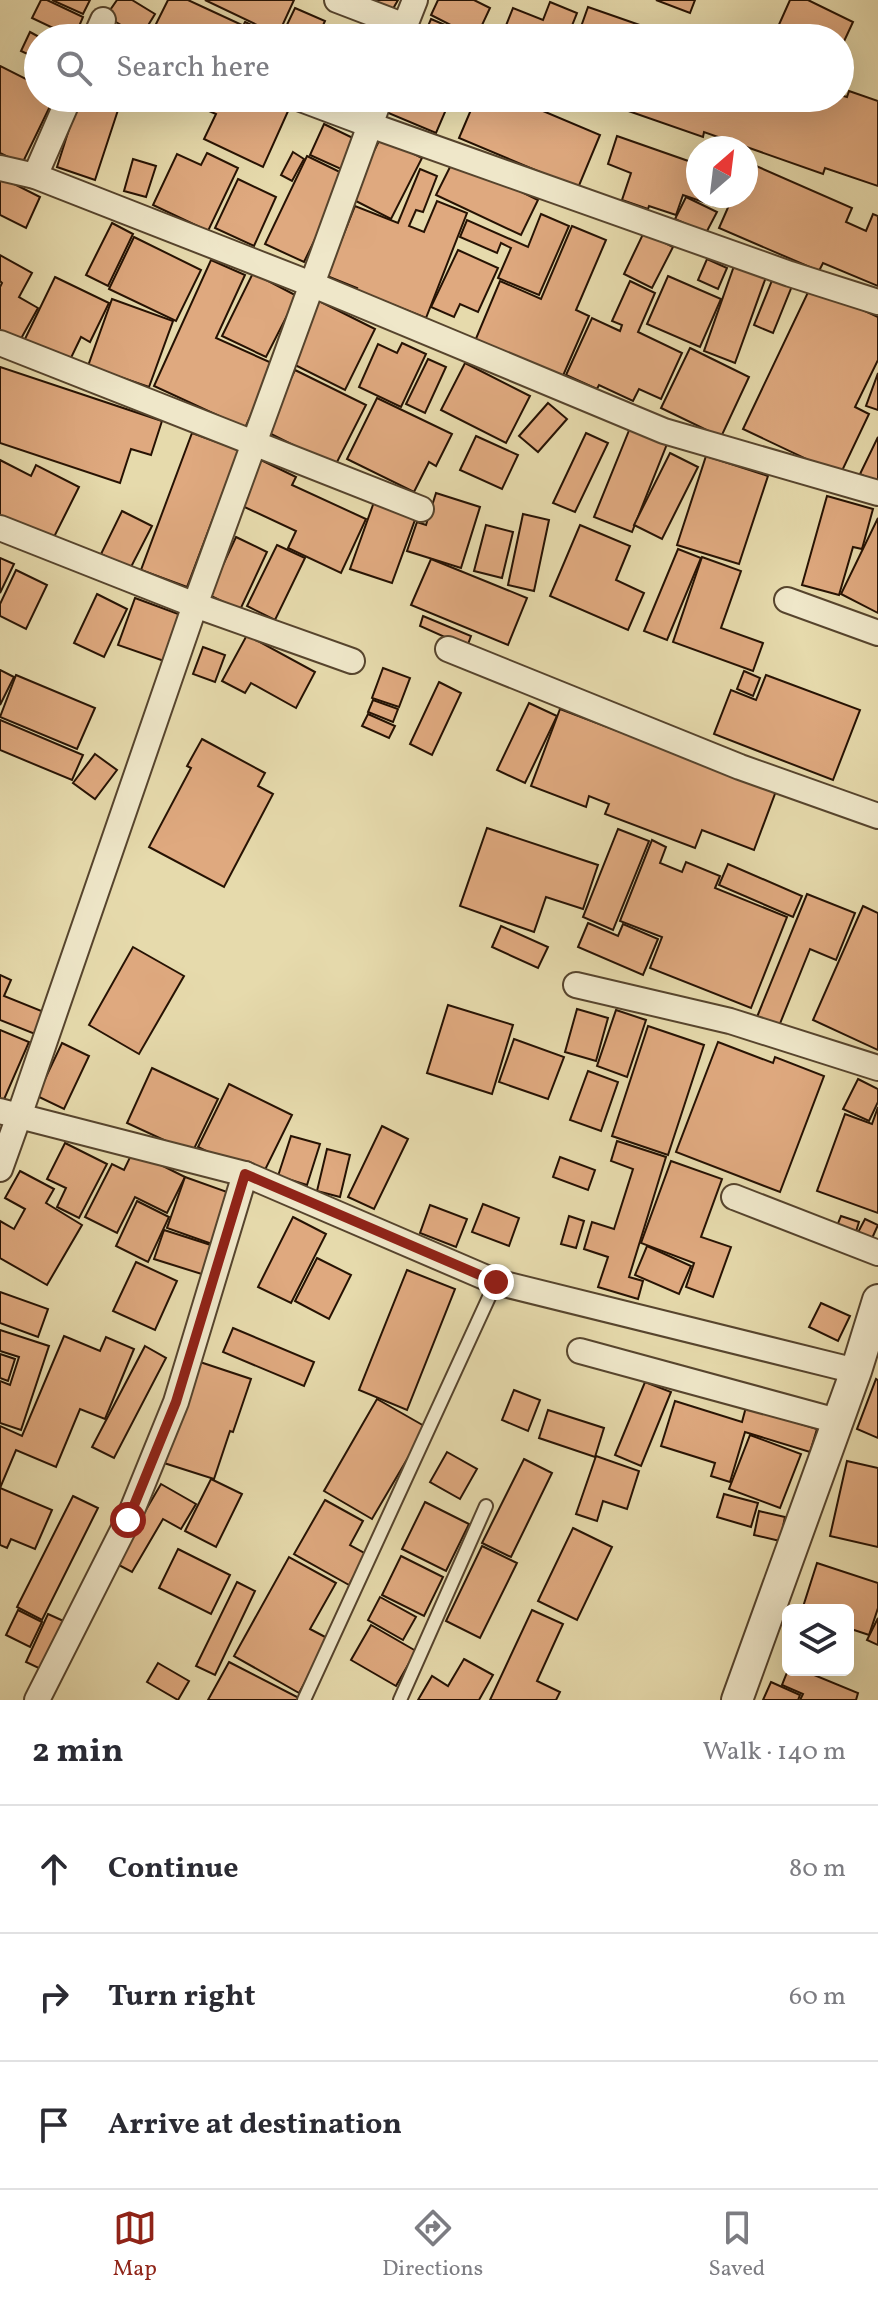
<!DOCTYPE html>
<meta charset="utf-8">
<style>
:root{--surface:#fff;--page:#f7f7f7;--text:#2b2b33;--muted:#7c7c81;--line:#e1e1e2;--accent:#8f2418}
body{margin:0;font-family:Vollkorn,serif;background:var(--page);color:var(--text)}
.controls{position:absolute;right:24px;bottom:24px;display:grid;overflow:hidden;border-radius:12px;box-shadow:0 8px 32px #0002}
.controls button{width:72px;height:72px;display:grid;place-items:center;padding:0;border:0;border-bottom:2px solid var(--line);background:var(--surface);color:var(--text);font:40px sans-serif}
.compass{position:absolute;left:686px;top:136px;width:72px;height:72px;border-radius:50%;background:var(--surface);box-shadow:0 8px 32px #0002;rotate:28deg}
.stop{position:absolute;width:24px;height:24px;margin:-18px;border:6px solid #8f2418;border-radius:50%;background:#fff}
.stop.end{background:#8f2418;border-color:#fff;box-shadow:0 2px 8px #0008}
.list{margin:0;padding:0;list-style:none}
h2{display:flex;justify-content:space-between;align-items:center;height:104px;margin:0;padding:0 32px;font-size:34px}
h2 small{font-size:26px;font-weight:400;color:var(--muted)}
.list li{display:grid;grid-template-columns:52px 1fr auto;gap:24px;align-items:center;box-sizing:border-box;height:128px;padding:0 32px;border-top:2px solid var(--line)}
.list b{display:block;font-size:30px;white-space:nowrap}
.list em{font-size:26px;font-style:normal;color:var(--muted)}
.icon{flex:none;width:44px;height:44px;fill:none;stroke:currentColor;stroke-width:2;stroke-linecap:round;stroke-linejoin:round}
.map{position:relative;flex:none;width:878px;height:1700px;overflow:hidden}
.search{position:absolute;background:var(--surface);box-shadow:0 8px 32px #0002;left:24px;right:24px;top:24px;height:88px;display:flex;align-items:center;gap:20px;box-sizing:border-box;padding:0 28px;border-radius:44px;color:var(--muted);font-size:30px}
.sheet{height:488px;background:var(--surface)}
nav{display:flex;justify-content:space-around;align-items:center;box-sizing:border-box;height:112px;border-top:2px solid var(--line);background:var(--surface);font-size:22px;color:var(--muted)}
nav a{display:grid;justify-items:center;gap:4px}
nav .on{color:var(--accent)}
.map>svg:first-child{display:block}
.building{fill:#dfa97f;stroke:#261203;stroke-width:2}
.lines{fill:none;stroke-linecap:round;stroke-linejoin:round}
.service-casing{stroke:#56442d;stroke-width:16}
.minor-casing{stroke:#56442d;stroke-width:28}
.tertiary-casing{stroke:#56442d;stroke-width:34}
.service{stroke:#efe7c9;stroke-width:12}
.minor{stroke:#efe7c9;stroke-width:24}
.tertiary{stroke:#efe7c9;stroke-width:30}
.route{stroke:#8f2418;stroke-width:10}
</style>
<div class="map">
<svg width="878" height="1700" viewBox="0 0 878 1700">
<rect width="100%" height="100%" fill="#e6daac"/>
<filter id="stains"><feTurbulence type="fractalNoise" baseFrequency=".0025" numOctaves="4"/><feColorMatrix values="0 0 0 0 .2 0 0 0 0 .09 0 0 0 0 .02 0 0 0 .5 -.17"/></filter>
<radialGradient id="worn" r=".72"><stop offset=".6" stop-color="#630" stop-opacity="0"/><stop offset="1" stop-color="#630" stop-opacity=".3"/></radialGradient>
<g class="building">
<polygon points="41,0 47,0 83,17 74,38 32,18"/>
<polygon points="52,0 90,0 83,14"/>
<polygon points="117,0 132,0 155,14 141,37 106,16"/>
<polygon points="168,0 188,0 242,25 235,38 220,33 217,38 187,38 183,36 182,38 164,38 152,32"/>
<polygon points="205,0 294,0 278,35"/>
<polygon points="367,0 398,0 390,14"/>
<polygon points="438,0 474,0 490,8 476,38 431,15"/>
<polygon points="656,0 695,0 690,13"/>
<polygon points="790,0 808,0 853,22 840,50 840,38 796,38 777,29"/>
<polygon points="550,2 577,13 567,38 501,38 513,8 543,20"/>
<polygon points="588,7 677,38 577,38"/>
<polygon points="295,8 325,21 317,38 300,38 284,31"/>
<polygon points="431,19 473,37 472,38 423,38"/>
<polygon points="245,22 279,38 237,38"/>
<polygon points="110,23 143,38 103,38"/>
<polygon points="30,32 41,38 38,38 38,59 21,51"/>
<polygon points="0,66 38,85 38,98 54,98 22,164 0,153"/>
<polygon points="849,91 878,101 878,186 825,168 823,174 704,132 703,137 591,98 840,98 840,95 847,97"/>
<polygon points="79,98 92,98 119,107 95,180 57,167"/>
<polygon points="188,98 264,98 289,109 263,167 204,139 216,114 186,101"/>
<polygon points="334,98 372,98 366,113 333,100"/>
<polygon points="392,98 451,98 436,133 386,112"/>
<polygon points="476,98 535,98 531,106 600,135 578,188 459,138"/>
<polygon points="324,124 355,139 341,169 310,155"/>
<polygon points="617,136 694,163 698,166 698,196 719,196 715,206 683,195 676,215 649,206 648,209 622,200 631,173 608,164"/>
<polygon points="381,137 422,158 391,219 350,198"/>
<polygon points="293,152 304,159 292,181 281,175"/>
<polygon points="207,153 238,168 208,231 153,205 177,154 201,165"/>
<polygon points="307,156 346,175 304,262 265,244"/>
<polygon points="133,159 156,166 146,197 124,191"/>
<polygon points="454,159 538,200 521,235 436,195"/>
<polygon points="747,162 852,208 846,222 866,231 873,214 878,216 878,286 823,263 819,271 719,228 733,196 746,196"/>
<polygon points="420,169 437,176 423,212 416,210 409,226 424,232 437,201 467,213 426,318 356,290 357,288 327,276 355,206 398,223"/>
<polygon points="0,177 40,197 26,228 0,215"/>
<polygon points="238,179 276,197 254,246 215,228"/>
<polygon points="686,197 717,212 706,233 675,219"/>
<polygon points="541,214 569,226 539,295 498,278 511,248 501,243 497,253 460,237 467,220 528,247"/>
<polygon points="112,223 133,234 108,286 86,275"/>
<polygon points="572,226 606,240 576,310 589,316 562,378 475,341 500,281 541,299"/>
<polygon points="644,232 673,247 652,288 624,274"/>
<polygon points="134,237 201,270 176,321 109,289"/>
<polygon points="458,250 498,268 478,312 460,304 454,317 431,307"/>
<polygon points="0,255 32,273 19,297 38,308 18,344 0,335 0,287 2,283 0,281"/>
<polygon points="707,259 727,268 718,289 698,280"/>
<polygon points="211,260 245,275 216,338 274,364 245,428 154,386"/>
<polygon points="734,266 766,277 735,363 704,351"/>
<polygon points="253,273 297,296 266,357 222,336"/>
<polygon points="668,276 721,299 700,347 647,324"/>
<polygon points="55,277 109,303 90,342 81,337 69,362 24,341"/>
<polygon points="773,278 792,286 773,333 754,325"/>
<polygon points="630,281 655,293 638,332 682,353 661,399 639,389 633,401 599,385 597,389 566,375 592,318 620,331 622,325 612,321"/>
<polygon points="811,286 878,317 878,360 855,407 869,414 840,475 743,429"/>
<polygon points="112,299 173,321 149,387 88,366"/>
<polygon points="319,301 375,329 345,390 289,362"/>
<polygon points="402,343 426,354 401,407 359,387 378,344 397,353"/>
<polygon points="690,348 749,377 721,437 661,408"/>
<polygon points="428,359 446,367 425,413 406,404"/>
<polygon points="465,363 530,396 506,443 441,410"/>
<polygon points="0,367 162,421 151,455 131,449 120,483 0,443"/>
<polygon points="295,370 366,405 335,466 265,431"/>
<polygon points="878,373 878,410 866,406"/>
<polygon points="377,398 452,434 436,466 429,462 414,492 347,459"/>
<polygon points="548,403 567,419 538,452 519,436"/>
<polygon points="630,428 667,444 632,532 594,517"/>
<polygon points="192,433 239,450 187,587 141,570"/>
<polygon points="586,433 608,443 575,512 553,503"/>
<polygon points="476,436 518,455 502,489 460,470"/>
<polygon points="878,437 878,483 860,474"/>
<polygon points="670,453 698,467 662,539 634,525"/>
<polygon points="706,456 768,476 739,564 677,545"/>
<polygon points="259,459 296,477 292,485 366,519 341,573 288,548 296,531 238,504"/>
<polygon points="0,460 31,476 36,465 79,487 50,545 0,519"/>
<polygon points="436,493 480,507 461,568 407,551 417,522 426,525"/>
<polygon points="827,496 873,509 862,549 853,547 839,595 802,585"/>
<polygon points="374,502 416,517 392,583 350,569"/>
<polygon points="122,511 152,526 130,569 101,554"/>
<polygon points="523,514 549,520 534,591 508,585"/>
<polygon points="878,518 878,613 841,594"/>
<polygon points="486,525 513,532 502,578 474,571"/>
<polygon points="580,525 630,546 616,580 644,593 628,630 550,596"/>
<polygon points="236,537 267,552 240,610 209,595"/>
<polygon points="277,545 305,558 275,620 247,606"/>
<polygon points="678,549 701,558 667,640 644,631"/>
<polygon points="702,557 741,571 721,628 763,643 753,671 673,642"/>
<polygon points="0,558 14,564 0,593"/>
<polygon points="431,559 527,598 508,645 411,605"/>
<polygon points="16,570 47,585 26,629 0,616 0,604"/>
<polygon points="97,594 127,609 104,657 74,643"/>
<polygon points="135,598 181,615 164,661 118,645"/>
<polygon points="423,616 471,636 467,647 420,626"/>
<polygon points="247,635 315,672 296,708 251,683 245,693 222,681"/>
<polygon points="203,647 225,655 215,682 193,674"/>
<polygon points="383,668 410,678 399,707 372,698"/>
<polygon points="0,670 14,677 0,705"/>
<polygon points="744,671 760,678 753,696 737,689"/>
<polygon points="16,675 95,708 77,749 0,717"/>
<polygon points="766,675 860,710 833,780 714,734 731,690 756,700"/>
<polygon points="439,682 461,693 432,755 410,744"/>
<polygon points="373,700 398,709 393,722 368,712"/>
<polygon points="529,703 557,716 525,783 497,770"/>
<polygon points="560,709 776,791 754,850 702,830 695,848 605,814 609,804 589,796 586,807 531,786"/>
<polygon points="368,714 395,726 389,738 362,726"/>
<polygon points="0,720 83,755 72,780 0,750"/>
<polygon points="202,739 265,773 258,786 273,794 224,887 149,847 191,768 187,766"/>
<polygon points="95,754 117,770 95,799 73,783"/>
<polygon points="487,828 598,865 583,909 546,897 534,932 460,906"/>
<polygon points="618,829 649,841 613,930 583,917"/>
<polygon points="652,840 666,847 660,863 682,872 686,862 720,876 715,888 787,917 751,1008 650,968 662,937 620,921"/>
<polygon points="728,864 802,896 793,917 719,885"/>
<polygon points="807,894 855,913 836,960 810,949 779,1026 757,1017"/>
<polygon points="863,906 878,913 878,1050 813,1020"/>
<polygon points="588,923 618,936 623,924 658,939 643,975 578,947"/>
<polygon points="501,926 548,947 538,968 492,947"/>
<polygon points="133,947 184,976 139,1054 89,1025"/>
<polygon points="0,975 11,980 4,996 44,1012 35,1034 0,1020"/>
<polygon points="448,1005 513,1025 492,1094 427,1073"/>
<polygon points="577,1009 608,1018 596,1061 565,1052"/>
<polygon points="616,1010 646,1020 627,1077 597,1066"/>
<polygon points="648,1026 704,1045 668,1155 612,1136"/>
<polygon points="0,1030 29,1042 2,1104 0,1103"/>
<polygon points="514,1039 564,1057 548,1099 499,1082"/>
<polygon points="718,1042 773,1063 775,1057 824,1076 780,1192 676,1152"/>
<polygon points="62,1043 89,1056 64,1109 37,1096"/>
<polygon points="152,1068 218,1099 192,1153 127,1123"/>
<polygon points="588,1071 618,1082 601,1131 570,1120"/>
<polygon points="858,1079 878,1089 878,1102 869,1121 843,1109"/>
<polygon points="229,1084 292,1115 261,1178 198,1147"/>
<polygon points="878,1107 878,1213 817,1191 845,1114 872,1124"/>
<polygon points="382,1126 408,1139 374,1209 348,1197"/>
<polygon points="291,1136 320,1144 307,1185 278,1176"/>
<polygon points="617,1141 666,1157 629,1277 643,1281 638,1299 598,1287 608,1257 584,1249 592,1222 614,1229 633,1169 611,1161"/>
<polygon points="65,1143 107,1164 79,1218 57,1207 66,1188 47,1179"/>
<polygon points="327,1149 350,1155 340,1197 317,1191"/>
<polygon points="133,1151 185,1177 167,1213 135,1197 117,1233 85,1217 112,1164 124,1170"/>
<polygon points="560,1157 595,1170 588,1190 553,1177"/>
<polygon points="671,1161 722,1179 701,1237 731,1247 713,1297 686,1287 694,1263 641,1243"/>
<polygon points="20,1171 54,1189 46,1203 82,1225 47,1285 0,1258 0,1221 14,1229 25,1209 5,1198"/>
<polygon points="185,1177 230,1193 212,1244 167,1228"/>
<polygon points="137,1201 169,1217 148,1262 116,1246"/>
<polygon points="483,1204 519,1218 509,1246 472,1232"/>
<polygon points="430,1205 467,1219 456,1247 420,1233"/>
<polygon points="569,1216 584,1221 576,1248 561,1244"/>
<polygon points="841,1216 859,1222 854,1238 835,1231"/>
<polygon points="293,1217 326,1234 291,1303 258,1287"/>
<polygon points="865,1219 878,1225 869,1245 855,1238"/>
<polygon points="164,1230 217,1247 208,1276 154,1259"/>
<polygon points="647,1246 691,1266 679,1294 635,1275"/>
<polygon points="317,1258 351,1275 329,1319 295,1301"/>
<polygon points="136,1262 177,1281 155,1330 113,1311"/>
<polygon points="407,1270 455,1289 407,1410 359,1390"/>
<polygon points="0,1292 48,1309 38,1337 0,1323"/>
<polygon points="821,1303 850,1316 838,1341 809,1327"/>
<polygon points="233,1328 314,1362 304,1386 223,1352"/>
<polygon points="0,1330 49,1346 21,1430 0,1423 0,1381 10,1385 19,1357 0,1351"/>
<polygon points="64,1336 100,1351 106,1337 134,1349 105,1419 80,1409 56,1467 16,1450 0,1488 52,1510 35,1549 11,1539 7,1548 0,1545 0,1426 22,1436"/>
<polygon points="145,1346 166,1358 114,1458 92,1447"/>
<polygon points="0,1354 15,1359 8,1381 0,1378"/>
<polygon points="197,1361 251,1379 233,1432 230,1431 214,1479 164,1463"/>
<polygon points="876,1379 878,1380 878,1438 857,1429"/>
<polygon points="645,1382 671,1392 641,1466 615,1455"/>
<polygon points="514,1390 540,1400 528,1431 502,1420"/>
<polygon points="377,1399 426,1427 372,1519 324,1491"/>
<polygon points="675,1401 742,1422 746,1407 817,1429 810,1452 745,1432 730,1482 711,1476 715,1463 661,1446"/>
<polygon points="548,1410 604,1428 595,1457 539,1438"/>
<polygon points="750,1435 801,1454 780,1508 729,1489"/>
<polygon points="447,1452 477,1469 460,1499 430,1482"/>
<polygon points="596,1456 639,1471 627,1509 603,1501 597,1521 576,1514"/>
<polygon points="524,1459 552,1473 511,1557 482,1543"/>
<polygon points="847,1461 878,1468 878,1547 830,1536"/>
<polygon points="211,1479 242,1494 216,1547 185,1531"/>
<polygon points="161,1484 196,1504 181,1529 163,1519 132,1572 115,1563"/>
<polygon points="724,1494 758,1503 751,1527 717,1517"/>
<polygon points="73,1496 98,1508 42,1620 17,1607"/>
<polygon points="325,1500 363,1521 350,1545 366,1554 349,1585 294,1554"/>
<polygon points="425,1502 469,1524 446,1571 402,1549"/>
<polygon points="759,1511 785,1517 780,1541 754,1535"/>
<polygon points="573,1528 612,1547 577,1620 538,1601"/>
<polygon points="482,1546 517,1563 480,1638 446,1621"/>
<polygon points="178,1549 230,1575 211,1614 159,1588"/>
<polygon points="401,1556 443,1577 424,1616 382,1595"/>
<polygon points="289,1557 336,1583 310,1629 329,1639 299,1693 234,1656"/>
<polygon points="817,1563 878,1583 878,1608 869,1635 848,1628 848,1610 802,1610"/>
<polygon points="237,1582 255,1591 215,1675 196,1666"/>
<polygon points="380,1597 416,1617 403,1640 368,1620"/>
<polygon points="18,1610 42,1622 30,1647 6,1635"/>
<polygon points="532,1610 563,1624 537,1681 560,1692 556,1700 490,1700"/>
<polygon points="48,1614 68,1623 45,1671 26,1662"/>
<polygon points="878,1618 878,1645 867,1640"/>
<polygon points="371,1625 416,1651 396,1686 351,1660"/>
<polygon points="464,1659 493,1675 479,1700 418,1700 432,1676 448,1686"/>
<polygon points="229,1662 301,1699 300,1700 208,1700"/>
<polygon points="158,1663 189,1681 178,1700 147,1682"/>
<polygon points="788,1670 802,1670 858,1693 856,1700 800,1700 803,1694 782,1685"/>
<polygon points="771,1682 800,1695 798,1700 763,1700"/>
</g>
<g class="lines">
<defs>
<g id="service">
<polyline points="304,1700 496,1282"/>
<polyline points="400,1700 486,1506"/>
</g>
<g id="minor">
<polyline points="337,0 405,26"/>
<polyline points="95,38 103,20"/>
<polyline points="400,38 415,0"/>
<polyline points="298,98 370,125 380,98"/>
<polyline points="0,168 35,176 311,284 664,431 878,493"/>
<polyline points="35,176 69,98"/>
<polyline points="0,343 421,509"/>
<polyline points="0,528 195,605 352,661"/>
<polyline points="787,600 878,633"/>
<polyline points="448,649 740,767 878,816"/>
<polyline points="576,985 730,1021 878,1068"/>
<polyline points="0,1111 19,1116 195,605 370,125 790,274 878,302"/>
<polyline points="0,1169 19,1116 245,1174 496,1282 856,1371"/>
<polyline points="734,1197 878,1253"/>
<polyline points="580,1351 837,1421"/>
<polyline points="37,1700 128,1520 176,1402 245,1174"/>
</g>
<polyline id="tertiary" points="737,1700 856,1371 878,1300"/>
</defs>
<use href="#service" class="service-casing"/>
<use href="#minor" class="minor-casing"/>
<use href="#tertiary" class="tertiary-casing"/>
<use href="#service" class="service"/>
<use href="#minor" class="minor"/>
<use href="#tertiary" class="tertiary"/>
</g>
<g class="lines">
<polyline class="route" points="128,1520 176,1402 245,1174 496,1282"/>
</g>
<rect width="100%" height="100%" filter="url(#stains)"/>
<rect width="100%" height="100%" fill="url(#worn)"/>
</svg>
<div class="controls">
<button><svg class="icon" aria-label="layers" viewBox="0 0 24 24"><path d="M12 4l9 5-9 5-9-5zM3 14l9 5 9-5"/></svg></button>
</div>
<svg class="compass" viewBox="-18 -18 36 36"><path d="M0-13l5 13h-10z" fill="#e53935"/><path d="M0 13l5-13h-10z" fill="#7c7c81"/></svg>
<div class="stop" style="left:128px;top:1520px"></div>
<div class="stop end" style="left:496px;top:1282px"></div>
<div class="search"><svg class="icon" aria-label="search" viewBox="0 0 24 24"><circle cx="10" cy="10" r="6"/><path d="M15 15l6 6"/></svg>Search here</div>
</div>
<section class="sheet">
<h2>2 min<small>Walk · 140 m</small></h2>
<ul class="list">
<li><svg class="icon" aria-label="ahead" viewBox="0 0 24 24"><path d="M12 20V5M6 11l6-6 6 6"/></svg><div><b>Continue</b></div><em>80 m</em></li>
<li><svg class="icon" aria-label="right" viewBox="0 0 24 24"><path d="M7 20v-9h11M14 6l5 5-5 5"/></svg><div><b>Turn right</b></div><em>60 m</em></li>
<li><svg class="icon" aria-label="arrive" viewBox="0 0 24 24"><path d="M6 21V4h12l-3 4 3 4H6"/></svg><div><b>Arrive at destination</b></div></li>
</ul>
</section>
<nav>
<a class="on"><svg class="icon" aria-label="map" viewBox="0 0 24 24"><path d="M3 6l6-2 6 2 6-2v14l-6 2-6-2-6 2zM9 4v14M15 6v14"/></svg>Map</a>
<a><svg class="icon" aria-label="directions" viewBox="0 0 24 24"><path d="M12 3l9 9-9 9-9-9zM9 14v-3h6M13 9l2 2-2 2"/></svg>Directions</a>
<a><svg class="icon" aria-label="saved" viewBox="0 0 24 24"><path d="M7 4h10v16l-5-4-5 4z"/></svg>Saved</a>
</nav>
